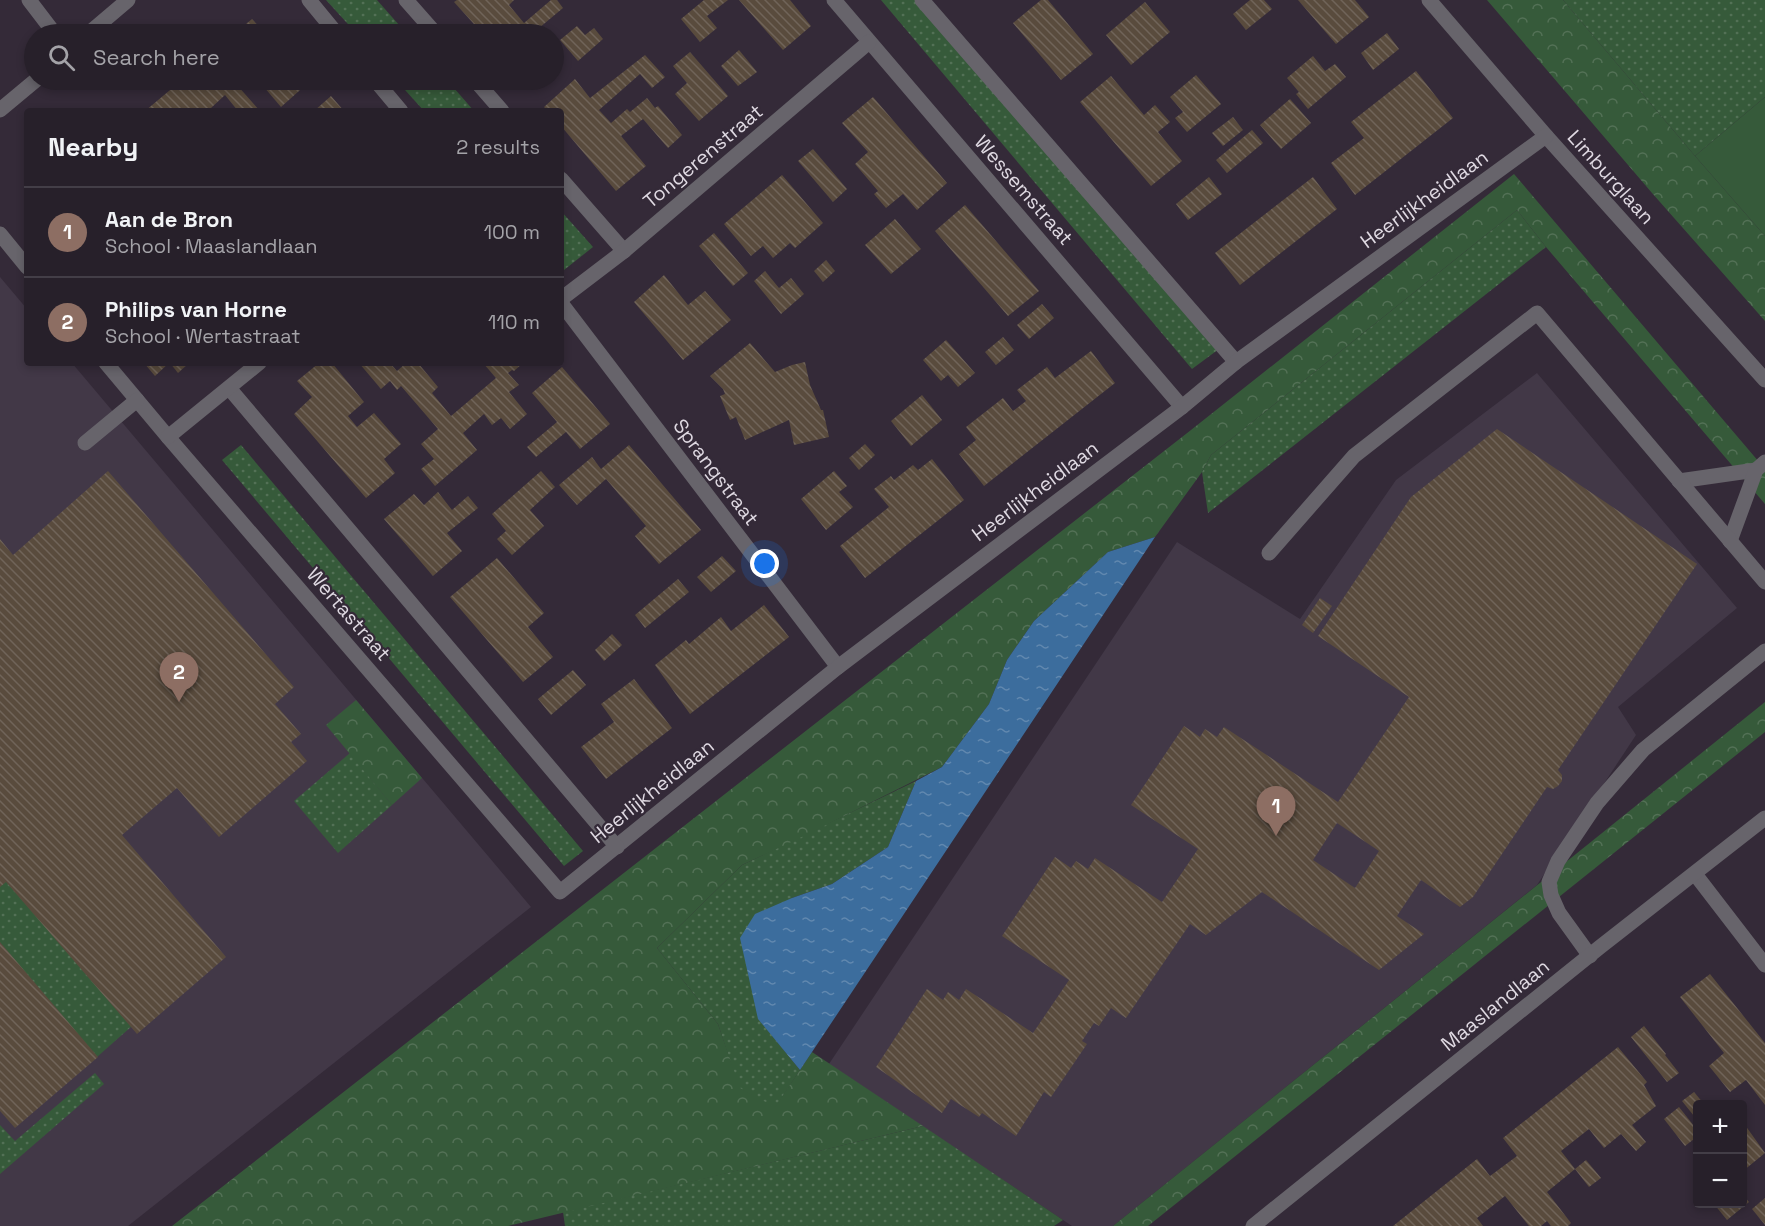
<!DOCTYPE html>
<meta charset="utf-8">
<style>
:root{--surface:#27202a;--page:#2f2832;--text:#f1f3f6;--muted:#a4a3a8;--line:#433e47;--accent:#0b8043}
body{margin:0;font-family:"Space Grotesk",sans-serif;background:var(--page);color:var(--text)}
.controls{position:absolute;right:18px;bottom:18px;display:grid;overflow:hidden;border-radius:6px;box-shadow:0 3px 9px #0003}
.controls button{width:54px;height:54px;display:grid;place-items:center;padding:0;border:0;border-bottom:2px solid var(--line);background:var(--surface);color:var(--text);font:30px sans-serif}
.you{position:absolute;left:765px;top:564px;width:21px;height:21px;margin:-15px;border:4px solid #fff;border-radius:50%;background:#1a73e8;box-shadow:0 0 0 9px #1a73e833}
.badge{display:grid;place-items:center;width:39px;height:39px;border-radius:50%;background:var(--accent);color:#fff;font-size:20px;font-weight:700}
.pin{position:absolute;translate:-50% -50px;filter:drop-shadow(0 2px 3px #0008)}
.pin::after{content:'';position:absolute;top:32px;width:21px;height:18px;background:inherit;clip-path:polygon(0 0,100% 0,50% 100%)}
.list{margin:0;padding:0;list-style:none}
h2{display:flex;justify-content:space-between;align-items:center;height:78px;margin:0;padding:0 24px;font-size:26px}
h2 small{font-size:20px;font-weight:400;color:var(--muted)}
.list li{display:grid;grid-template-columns:39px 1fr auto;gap:18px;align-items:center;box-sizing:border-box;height:90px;padding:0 24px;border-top:2px solid var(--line)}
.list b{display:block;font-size:22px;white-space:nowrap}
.list p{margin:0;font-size:20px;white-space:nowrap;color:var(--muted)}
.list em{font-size:20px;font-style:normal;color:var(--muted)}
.icon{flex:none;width:33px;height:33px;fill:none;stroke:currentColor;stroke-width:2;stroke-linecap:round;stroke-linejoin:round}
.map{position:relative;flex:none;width:1765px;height:1226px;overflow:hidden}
.search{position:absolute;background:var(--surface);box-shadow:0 3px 9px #0003;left:24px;top:24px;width:540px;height:66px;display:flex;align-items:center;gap:15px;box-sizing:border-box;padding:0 21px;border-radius:33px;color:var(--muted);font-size:22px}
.panel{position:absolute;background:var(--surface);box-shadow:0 3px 9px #0003;left:24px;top:108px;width:540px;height:258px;border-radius:6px}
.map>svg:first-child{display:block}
.education{fill:#423847}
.grass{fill:url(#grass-dots)}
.forest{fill:url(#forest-crowns)}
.park{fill:#365a3a}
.water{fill:url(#water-ripples)}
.building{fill:url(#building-back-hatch);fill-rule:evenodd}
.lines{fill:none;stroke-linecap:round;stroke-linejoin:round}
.minor{stroke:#67646b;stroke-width:15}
.labels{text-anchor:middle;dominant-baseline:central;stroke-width:4.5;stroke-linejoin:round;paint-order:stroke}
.street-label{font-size:20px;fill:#dfd9e2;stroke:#342a38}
</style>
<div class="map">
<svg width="1765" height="1226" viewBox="0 0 1765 1226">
<defs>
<pattern id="grass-dots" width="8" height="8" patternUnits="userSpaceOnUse" patternTransform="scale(1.5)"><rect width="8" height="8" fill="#365a3a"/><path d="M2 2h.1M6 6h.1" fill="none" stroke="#537156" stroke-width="1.8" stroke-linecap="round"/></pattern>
<pattern id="forest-crowns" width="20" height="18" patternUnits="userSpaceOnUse" patternTransform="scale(1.5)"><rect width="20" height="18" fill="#365a3a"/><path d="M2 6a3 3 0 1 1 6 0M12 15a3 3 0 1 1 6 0" fill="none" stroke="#537156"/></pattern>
<pattern id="water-ripples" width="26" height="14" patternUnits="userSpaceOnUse" patternTransform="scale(1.5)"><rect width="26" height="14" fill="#3c6d9d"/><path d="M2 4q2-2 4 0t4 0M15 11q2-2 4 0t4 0" fill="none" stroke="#6188af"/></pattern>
<pattern id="building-back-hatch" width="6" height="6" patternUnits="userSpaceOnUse" patternTransform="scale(1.5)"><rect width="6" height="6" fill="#594b3d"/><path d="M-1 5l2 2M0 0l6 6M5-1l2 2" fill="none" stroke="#706459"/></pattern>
</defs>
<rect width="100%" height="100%" fill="#342a38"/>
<g class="education">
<polygon points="0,277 27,309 27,363 72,363 531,907 128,1226 0,1226"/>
<polygon points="1537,373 1737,608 1618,707 1636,735 1537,885 1113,1226 1072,1226 829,1064 1177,542 1300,619 1396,480"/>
</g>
<g class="grass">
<polygon points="326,0 377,0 407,34 357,34"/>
<polygon points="881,0 924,0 1219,349 1192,369"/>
<polygon points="1563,0 1765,0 1765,97 1695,156"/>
<polygon points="396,80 447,80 474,111 424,111"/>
<polygon points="1517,210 1546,247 1208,513 1202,472 1211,455"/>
<polygon points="561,211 593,247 564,270 561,267"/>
<polygon points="241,445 583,851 564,866 222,460"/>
<polygon points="350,753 392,805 338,853 294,801"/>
<polygon points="916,781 888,847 832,884 792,898 758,1018 800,1070 775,1108 739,1088 718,1024 657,948 742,865"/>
<polygon points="6,881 132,1026 97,1057 0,948 0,886"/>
<polygon points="95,1073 104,1084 0,1174 0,1125 15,1141"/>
<polygon points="923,1126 1063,1220 1054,1226 565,1226 563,1212"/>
</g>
<g class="forest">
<polygon points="1487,0 1563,0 1695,156 1765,236 1765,321 1652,193"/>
<polygon points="1514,174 1765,469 1765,504 1546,247 1517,210 1211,455 1202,472 1155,537 1108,552 1034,621 1007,660 989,704 942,767 806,835 742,865 657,948 718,1024 740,1088 775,1107 812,1052 923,1126 508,1226 172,1226 1191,430"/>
<polygon points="356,700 422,778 392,805 326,725"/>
<polygon points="1765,702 1765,732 1148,1226 1113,1226"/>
</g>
<polygon class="park" points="1765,97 1765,236 1695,156"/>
<polygon class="water" points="1155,537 812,1052 800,1070 758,1019 740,938 755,914 792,898 832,884 888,847 916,781 942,767 989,704 1007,660 1034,621 1108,552"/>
<g class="building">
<polygon points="457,0 514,0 509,5 524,23 551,0 557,0 563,8 533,33 534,34 483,34 454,2"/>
<polygon points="704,0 728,0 707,16 717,28 700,42 681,19"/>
<polygon points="739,0 790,0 811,26 783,50"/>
<polygon points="1041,0 1048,0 1093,54 1061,80 1013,23"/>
<polygon points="1250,0 1264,0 1272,9 1246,30 1233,14"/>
<polygon points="1298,0 1355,0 1369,17 1336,44"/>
<polygon points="1145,2 1170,32 1131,65 1106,35"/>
<polygon points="252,19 266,34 234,34"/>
<polygon points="577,26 585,35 594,28 603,39 578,61 560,40"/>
<polygon points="1387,33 1399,49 1373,70 1361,53"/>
<polygon points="739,50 757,72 738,86 721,66"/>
<polygon points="690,52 728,96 699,121 675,94 687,83 673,66"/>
<polygon points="645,55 665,77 652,88 640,74 599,110 611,123 627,109 630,112 647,98 655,108 658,106 682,135 668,148 643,119 621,136 646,166 616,191 561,126 561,111 543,111 546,109 544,107 575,79 590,98"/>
<polygon points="1313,56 1325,71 1335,64 1346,77 1308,109 1296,94 1299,92 1287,78"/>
<polygon points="1416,71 1453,118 1355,195 1331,163 1364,138 1351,122"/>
<polygon points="1196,75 1221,104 1187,132 1175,118 1183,112 1170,97"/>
<polygon points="1111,76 1144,115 1155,105 1170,122 1158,132 1182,161 1151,186 1080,102"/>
<polygon points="182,80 243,80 237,85 260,111 238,111 225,95 211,108 214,111 145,111"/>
<polygon points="258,80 304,80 308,83 281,107"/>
<polygon points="521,80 535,80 527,86"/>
<polygon points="331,96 344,111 314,111"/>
<polygon points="873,97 947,183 917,210 903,194 886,208 874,194 878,191 855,164 868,152 842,123"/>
<polygon points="1290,99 1311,123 1281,149 1260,125"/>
<polygon points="1233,117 1243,130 1223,146 1212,133"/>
<polygon points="1252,130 1263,143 1227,173 1216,160"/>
<polygon points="813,149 847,189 833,202 798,161"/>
<polygon points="782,175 823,223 795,248 790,243 773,258 763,246 751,256 724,224"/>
<polygon points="1209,177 1222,194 1188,220 1176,204"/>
<polygon points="1313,177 1337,209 1240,285 1215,253"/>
<polygon points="965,205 1039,291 1008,316 935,231"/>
<polygon points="895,219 921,249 891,274 865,245"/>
<polygon points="714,233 748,273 733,286 699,246"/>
<polygon points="826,260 835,271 823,282 814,271"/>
<polygon points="765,271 779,288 791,278 804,294 781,314 754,281"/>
<polygon points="664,275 688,305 705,291 731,320 683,360 634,302"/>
<polygon points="1042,304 1054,318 1029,339 1017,325"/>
<polygon points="1003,337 1014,350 996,365 985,352"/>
<polygon points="946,340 975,373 958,387 948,375 941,381 923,360"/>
<polygon points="750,343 775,372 792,365 805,362 810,385 821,410 823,410 829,437 794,445 789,420 745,440 736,417 730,420 720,396 725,394 723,389 710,376"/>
<polygon points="1091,351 1115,383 984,486 959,454 976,440 966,427 1003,398 1013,411 1026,401 1017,390 1047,367 1055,378"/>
<polygon points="144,363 169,363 155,376"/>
<polygon points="170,363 189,363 178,373"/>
<polygon points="319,363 332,363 364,402 348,416 357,427 374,413 401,444 384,459 395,473 366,498 294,414 312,397 297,381"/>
<polygon points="359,363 390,363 397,371 406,363 418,363 438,387 432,393 451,416 496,378 483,363 523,363 514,371 512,370 508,373 519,385 509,392 527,414 510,429 501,418 492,425 484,414 463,433 477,450 435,486 421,469 434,459 421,444 438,429 401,386 397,390 390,381 381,389"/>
<polygon points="562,367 610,424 580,449 566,432 536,457 527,447 557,422 532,393"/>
<polygon points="922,395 942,420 911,446 891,421"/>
<path d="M1497,429L1697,564L1558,770L1562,775V781L1558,786L1553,789L1547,787L1473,897L1460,907L1421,880L1397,916L1424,934L1379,970L1262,892L1206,935L1190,924L1126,1018L1111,1008L1099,1026L1094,1023L1082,1041L1087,1044L1051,1097L1044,1092L1016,1136L982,1113L979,1117L951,1099L942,1113L876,1067L927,989L943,1000L948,992L959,1000L966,989L1033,1033L1069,980L1002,936L1055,857L1071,868L1076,861L1088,869L1095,858L1162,902L1198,849L1131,805L1184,726L1200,737L1205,729L1217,737L1224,727L1338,802L1409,697L1318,636L1411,497ZM1337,823L1379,851L1355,888L1313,860Z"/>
<polygon points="865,444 875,455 859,470 849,458"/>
<polygon points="629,445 701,530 659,564 635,536 646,526 606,479 577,505 559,485 592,457 601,469"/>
<polygon points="932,459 964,500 865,578 840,546 889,507 874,489 891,476 894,480 913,465 918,470"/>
<polygon points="108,471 294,687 275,704 301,734 291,742 307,761 219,837 177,788 122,835 226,957 137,1034 6,882 0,887 0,539 13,555"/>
<polygon points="541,471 555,487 530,510 544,526 512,555 497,539 506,531 492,514"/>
<polygon points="834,471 847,486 839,492 853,507 826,530 801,499"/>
<polygon points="438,492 452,510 468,496 478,508 447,533 462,551 433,576 384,519 414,494 424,505"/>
<polygon points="722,556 736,571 711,592 697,577"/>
<polygon points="497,558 544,613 528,627 553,657 523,682 450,597"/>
<polygon points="678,579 689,592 645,628 635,615"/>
<polygon points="1320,598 1332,606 1313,633 1302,625"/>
<polygon points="764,605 789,637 690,714 655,665 686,640 689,644 721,617 731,631"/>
<polygon points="612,634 622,645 604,661 595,650"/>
<polygon points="573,670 586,685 551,715 538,699"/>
<polygon points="634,679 672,728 606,779 581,747 614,722 601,704"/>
<polygon points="0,942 98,1057 15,1128 0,1111"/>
<polygon points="1710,974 1765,1043 1765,1105 1746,1080 1730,1092 1709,1066 1724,1053 1680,997"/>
<polygon points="1644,1026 1666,1054 1665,1055 1679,1073 1667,1082 1631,1037"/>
<polygon points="1618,1047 1647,1082 1644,1085 1656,1106 1632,1125 1646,1142 1636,1151 1621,1134 1604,1148 1589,1129 1561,1151 1575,1169 1547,1192 1571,1223 1568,1226 1551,1226 1547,1221 1541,1226 1529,1226 1505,1196 1477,1218 1483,1226 1393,1226 1477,1159 1490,1176 1517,1156 1503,1138"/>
<polygon points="1694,1092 1704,1104 1698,1104 1698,1121 1682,1101"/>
<polygon points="1679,1107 1698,1131 1698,1136 1685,1146 1664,1119"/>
<polygon points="1745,1125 1765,1153 1743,1171 1743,1128"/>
<polygon points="1586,1160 1601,1178 1589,1187 1575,1169"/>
<polygon points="1743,1195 1749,1202 1727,1220 1714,1204 1742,1204"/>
<polygon points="1765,1198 1765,1225 1752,1209"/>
</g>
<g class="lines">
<g class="minor">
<polyline points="29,0 55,34"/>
<polyline points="309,0 337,34"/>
<polyline points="406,0 436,34"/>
<polyline points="834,0 1182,407"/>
<polyline points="922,0 1236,362"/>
<polyline points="1429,0 1546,136 1765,380"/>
<polyline points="88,34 128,0"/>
<polyline points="375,80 401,111"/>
<polyline points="475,80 502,111"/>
<polyline points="0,110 36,80"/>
<polyline points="561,179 624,251"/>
<polyline points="0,234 27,267"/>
<polyline points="561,299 624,251 869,42"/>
<polyline points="561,303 838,667"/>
<polyline points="106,363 168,437 560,892 838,667 1182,407 1236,362 1546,136"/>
<polyline points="229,388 617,847"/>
<polyline points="168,437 259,363"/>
<polyline points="85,443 137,400"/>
<polyline points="1679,481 1756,470"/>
<polyline points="1730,541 1756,470 1765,462"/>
<polyline points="1269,553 1354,456 1537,313 1765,582"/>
<polyline points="1695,874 1765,965"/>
<polyline points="1590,956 1559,913 1551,895 1549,882 1558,861 1597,803 1643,750 1765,651"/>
<polyline points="1253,1226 1600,947 1765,818"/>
</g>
</g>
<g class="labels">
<g class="street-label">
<text transform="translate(703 156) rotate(-40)">Tongerenstraat</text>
<text transform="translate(1611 177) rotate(48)">Limburglaan</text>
<text transform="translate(1024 190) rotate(49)">Wessemstraat</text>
<text transform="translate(1424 199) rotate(-36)">Heerlijkheidlaan</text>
<text transform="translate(716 472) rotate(53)">Sprangstraat</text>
<text transform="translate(1035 491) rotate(-37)">Heerlijkheidlaan</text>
<text transform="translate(349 614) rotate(49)">Wertastraat</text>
<text transform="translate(652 791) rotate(-39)">Heerlijkheidlaan</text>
<text transform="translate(1495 1005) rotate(-39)">Maaslandlaan</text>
</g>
</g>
</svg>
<div class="controls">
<button>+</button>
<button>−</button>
</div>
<div class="you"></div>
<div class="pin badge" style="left:1276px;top:836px;background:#8d6e63">1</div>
<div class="pin badge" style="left:179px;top:702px;background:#8d6e63">2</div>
<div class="search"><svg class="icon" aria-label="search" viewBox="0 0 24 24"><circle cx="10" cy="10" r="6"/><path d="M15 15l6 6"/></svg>Search here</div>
<section class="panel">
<h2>Nearby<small>2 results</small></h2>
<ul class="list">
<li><span class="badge" style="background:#8d6e63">1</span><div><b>Aan de Bron</b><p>School · Maaslandlaan</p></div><em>100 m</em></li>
<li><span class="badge" style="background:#8d6e63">2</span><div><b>Philips van Horne</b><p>School · Wertastraat</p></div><em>110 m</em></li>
</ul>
</section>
</div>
